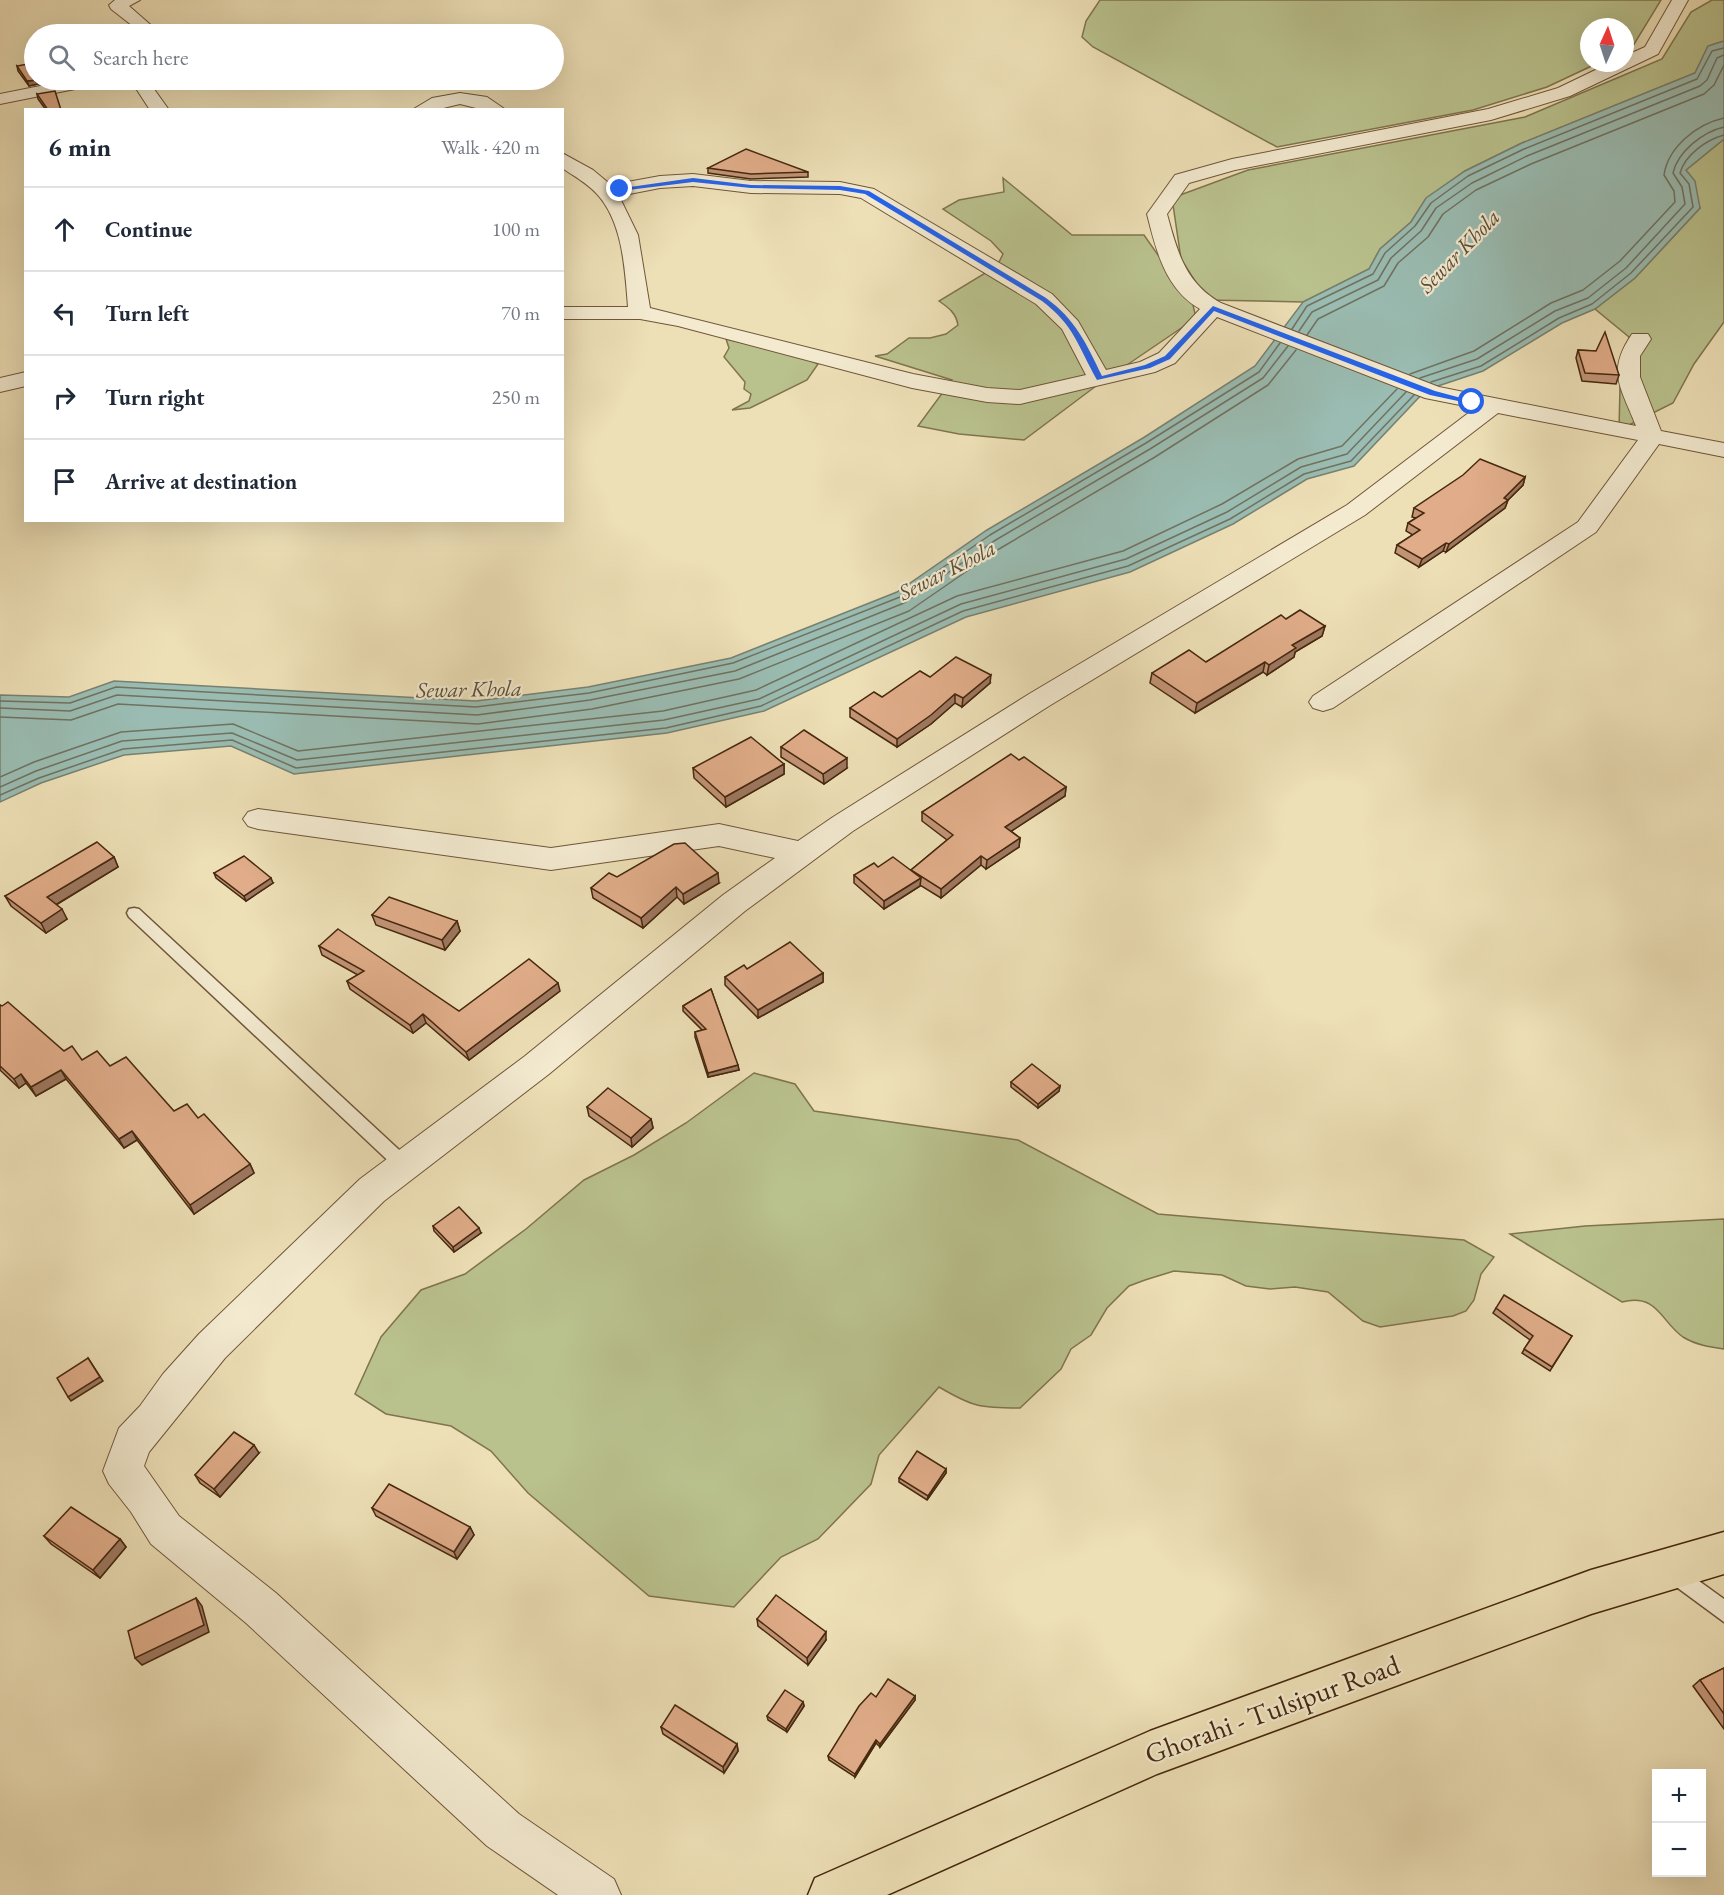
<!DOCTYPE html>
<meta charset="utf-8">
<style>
:root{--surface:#fff;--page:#f6f6f7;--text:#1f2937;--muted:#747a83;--line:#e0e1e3}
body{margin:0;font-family:"EB Garamond",serif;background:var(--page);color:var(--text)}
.controls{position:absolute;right:18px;bottom:18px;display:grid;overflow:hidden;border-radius:0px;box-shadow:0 6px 24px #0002}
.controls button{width:54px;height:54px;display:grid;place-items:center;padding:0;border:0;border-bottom:2px solid var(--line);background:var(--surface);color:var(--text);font:30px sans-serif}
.compass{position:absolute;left:1580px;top:18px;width:54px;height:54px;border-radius:50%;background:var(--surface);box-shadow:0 6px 24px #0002;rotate:3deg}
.stop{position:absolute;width:18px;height:18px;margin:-14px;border:4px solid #2563eb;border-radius:50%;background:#fff}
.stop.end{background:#2563eb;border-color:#fff;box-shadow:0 2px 6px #0008}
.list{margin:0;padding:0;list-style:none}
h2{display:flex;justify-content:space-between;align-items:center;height:78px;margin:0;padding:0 24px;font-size:26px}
h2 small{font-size:20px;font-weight:400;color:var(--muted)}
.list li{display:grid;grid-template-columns:39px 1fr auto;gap:18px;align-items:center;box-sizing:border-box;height:84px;padding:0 24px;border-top:2px solid var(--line)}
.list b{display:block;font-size:22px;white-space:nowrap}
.list em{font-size:20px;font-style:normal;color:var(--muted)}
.icon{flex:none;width:33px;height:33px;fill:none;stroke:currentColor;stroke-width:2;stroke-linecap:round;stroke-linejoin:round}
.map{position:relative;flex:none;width:1724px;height:1895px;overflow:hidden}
.search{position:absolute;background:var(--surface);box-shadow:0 6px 24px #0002;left:24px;top:24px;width:540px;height:66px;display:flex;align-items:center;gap:15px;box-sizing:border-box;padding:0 21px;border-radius:33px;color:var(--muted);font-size:22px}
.panel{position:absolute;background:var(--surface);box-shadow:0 6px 24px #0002;left:24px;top:108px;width:540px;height:414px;border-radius:0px}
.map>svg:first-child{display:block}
.green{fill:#b9c18d;stroke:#80744e;stroke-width:1.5}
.water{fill:#9abcb2;stroke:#788170;stroke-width:1.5}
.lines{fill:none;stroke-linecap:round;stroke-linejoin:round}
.shore{stroke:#707260;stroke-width:1.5}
.lane-casing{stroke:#705638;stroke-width:3}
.street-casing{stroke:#705638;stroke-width:2}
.primary-casing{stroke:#46280e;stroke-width:3}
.lane{fill:#f3ead0;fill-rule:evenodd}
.street{fill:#f3ead0;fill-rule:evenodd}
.primary{fill:#eddfb6;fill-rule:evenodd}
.wall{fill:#c19476;stroke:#46280e;stroke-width:1.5}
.shaded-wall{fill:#9d7860;stroke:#46280e;stroke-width:1.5}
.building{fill:#e0ac89;stroke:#46280e;stroke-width:1.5}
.route{fill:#2563eb}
.labels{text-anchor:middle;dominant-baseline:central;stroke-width:4.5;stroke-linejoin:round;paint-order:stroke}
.far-water-label{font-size:22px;font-style:italic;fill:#5b4d37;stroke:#f3ead0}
.near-street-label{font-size:28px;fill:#46280e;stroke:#f3ead0}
</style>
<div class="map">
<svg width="1724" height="1895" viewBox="0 0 1724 1895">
<rect width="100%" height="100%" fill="#eddfb6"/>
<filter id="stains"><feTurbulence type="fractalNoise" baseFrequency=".00333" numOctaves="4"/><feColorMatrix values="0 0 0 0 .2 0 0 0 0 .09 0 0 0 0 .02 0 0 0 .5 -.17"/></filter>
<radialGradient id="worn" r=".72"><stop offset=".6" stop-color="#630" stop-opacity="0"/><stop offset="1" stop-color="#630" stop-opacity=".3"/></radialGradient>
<g class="green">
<polygon points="1100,0 1661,0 1633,46 1625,50 1625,27 1589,27 1589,63 1598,63 1547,87 1473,110 1277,147 1093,47 1082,37 1086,21"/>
<polygon points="1712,0 1724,0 1724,41 1708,46 1695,73 1522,143 1465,171 1426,199 1411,222 1380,249 1369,269 1303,302 1207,300 1181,259 1172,198 1248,170 1525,117 1662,59 1691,12"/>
<polygon points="1724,139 1724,322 1694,364 1673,403 1619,430 1620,387 1629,337 1595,309 1635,278 1700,208 1686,170"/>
<path d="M1003,178L1072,235H1144L1193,305L1196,318L1096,386L1024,440L959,434L918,426L952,380L875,356L887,354L909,338H930L946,334L958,325C956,313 949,308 939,301L997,266L1003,254L991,241L943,209L959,200L1004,192Z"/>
<polygon points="726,339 802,356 818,364 807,380 750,408 732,410 749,401 751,394 744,389 745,382 724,357 729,348"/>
<path d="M754,1073L795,1084L814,1111L1018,1140L1158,1214L1464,1240L1494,1257L1481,1274L1474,1300L1466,1311L1453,1316L1380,1327L1363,1321L1328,1292L1295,1287L1270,1289L1246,1286L1222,1275L1174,1271L1145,1280L1129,1286L1107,1308L1091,1335L1071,1349L1061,1369L1020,1408C980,1408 973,1407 939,1387L879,1455L871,1484L818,1539L781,1557L734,1607L649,1596L528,1493L491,1451L451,1426L386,1414L355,1394L381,1337L421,1290L465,1274L526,1229L584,1180L634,1155L686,1123Z"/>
<path d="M1724,1219V1349C1710,1347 1696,1345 1683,1337C1661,1322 1658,1293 1622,1302L1510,1234L1585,1226Z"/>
</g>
<polygon class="water" points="1724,41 1724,139 1686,170 1695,181 1700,208 1635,278 1595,309 1562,323 1483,371 1426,390 1354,466 1307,479 1233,524 1130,572 966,617 764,711 667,733 294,774 231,746 124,755 41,783 0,802 0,695 69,697 114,681 476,701 588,687 731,658 897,592 987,530 1143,438 1255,366 1303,302 1369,269 1380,249 1411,222 1426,198 1465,171 1522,143 1695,73 1708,46"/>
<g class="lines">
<g class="shore">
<polyline points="1292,329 1307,306 1373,274 1385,253 1415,226 1431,203 1468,176 1524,149 1697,79 1712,51 1724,48"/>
<polyline points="1299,331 1312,312 1378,280 1391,258 1421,231 1436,208 1472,183 1527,156 1700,86 1707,80 1717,58 1724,55"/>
<polyline points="1307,335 1318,319 1384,286 1398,263 1428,237 1443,214 1476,190 1531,164 1704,94 1714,85 1724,65"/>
<path d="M1410,374L1474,351L1551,303L1583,290L1620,261L1675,202L1674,191L1664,175C1668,147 1697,124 1724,118"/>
<path d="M1420,378L1477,359L1555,311L1588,298L1626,268L1685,204L1682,187L1673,173C1678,151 1703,132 1724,127"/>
<path d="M1431,382L1481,366L1559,318L1592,304L1631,273L1693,207L1689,184L1680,173C1685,155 1706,140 1724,135"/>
<polyline points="0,701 70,703 116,687 476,707 589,693 733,663 900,597 990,535 1146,443 1259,372 1280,343"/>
<polyline points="0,708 70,711 117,695 477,715 590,700 735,671 904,603 994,541 1150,449 1263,378 1288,346"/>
<polyline points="0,717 71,720 118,704 478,724 592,709 739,679 909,611 999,549 1155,457 1268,385 1296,350"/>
<polyline points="0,777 34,762 121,732 233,724 298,751 663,711 756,690 957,596 1123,551 1222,504 1298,459 1342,446 1397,389"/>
<polyline points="0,787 36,771 122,741 232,733 297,760 664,720 759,699 961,604 1126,559 1227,512 1301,467 1347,454 1406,392"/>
<polyline points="0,795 39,778 123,749 232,740 296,768 666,728 761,706 963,611 1128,566 1230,519 1304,474 1351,461 1414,395"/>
</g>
<defs>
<g id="lane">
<polygon points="134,908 139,909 410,1160 412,1165 410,1170 404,1172 398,1170 129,917 127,913 129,909"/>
<polygon points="1674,1563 1724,1599 1724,1622 1667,1580 1664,1573 1667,1566"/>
</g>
<g id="street">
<polygon points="115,0 140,0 129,6 161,34 143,34 111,9 109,5"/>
<path d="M1672,0H1688L1658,54L1570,96L1491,120L1235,170L1189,183L1167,214C1177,251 1185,283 1221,303L1439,387L1636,426C1621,387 1606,372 1632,334H1648L1651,339L1640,356V377L1661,431L1724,443V457L1659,444L1596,532L1333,708L1323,711L1313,708L1309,702L1313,696L1578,522L1638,440L1498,413L1365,515L1049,706L853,831L745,911L549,1074L384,1201L225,1358L149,1452L144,1466L179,1516L276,1593L519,1814L614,1879L621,1895H558L487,1846L246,1623L151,1544L131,1512L109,1484L103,1471L119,1428L140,1406L163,1374L199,1334L360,1179L525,1056L723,895L775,858L719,846L551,870L258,829L248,826L243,819L248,812L258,809L551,848L719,824L798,841L833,817L1029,694L1347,505L1475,408L1425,398L1217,317L1175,363L1155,372L1020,404L987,402L912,388L678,326L640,319H562V307H628C625,270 623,222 597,194C587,183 574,176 562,168V153L593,170L611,185L660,176L693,174L751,181L840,182L874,189L1052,294L1078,321L1106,370L1140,362L1159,353L1200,309C1165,289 1156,250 1147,214L1175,175L1232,159L1488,109L1558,88L1610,63H1625V56L1645,47ZM693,186L751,193L840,194L861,198L1036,304L1062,329L1086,375L1020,390L987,388L913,374L650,308L638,235L619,196L660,188Z"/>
<polygon points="70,80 104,80 95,85 0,104 0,94"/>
<polygon points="123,80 144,80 149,82 169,110 150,110 137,90"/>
<polygon points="460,93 487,97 506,110 484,110 460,104 435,110 412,110 432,98"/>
<polygon points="26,372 26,386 0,392 0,378"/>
</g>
<polygon id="primary" points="1724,1532 1724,1574 1591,1614 1157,1774 887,1895 808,1895 815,1878 1150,1731 1591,1570"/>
</defs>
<use href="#lane" class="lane-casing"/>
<use href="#street" class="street-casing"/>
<use href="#primary" class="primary-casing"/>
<use href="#lane" class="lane"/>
<use href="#street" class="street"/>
<use href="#primary" class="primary"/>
</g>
<g class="wall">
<polygon points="17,66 34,80 50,80 51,81 29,86 18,71"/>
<polygon points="37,94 61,110 46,110 38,99"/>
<polygon points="708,168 808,172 808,177 751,179 708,173"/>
<polygon points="1578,350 1596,351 1619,375 1616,384 1582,381 1576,358"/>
<polygon points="1525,477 1523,485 1508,500 1505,508 1446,552 1443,551 1419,567 1395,553 1397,545 1413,535 1406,531 1408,523 1416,518 1412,517 1414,508"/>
<polygon points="1286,619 1325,626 1322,636 1295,652 1294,657 1267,675 1263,672 1195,713 1150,683 1152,673 1206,662"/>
<polygon points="930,677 990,683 962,707 955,703 931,724 897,747 850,717 850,708 882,697"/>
<polygon points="781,747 847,768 824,784 781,757"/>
<polygon points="1019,760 1066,787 1065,796 1011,831 1020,838 1019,847 986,869 981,865 941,898 920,885 920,886 884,909 854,883 854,875 878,867 911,870 947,840 922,821 922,812"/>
<polygon points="784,764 784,774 726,807 694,778 693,768"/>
<polygon points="114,857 118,867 56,905 67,919 46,933 11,906 5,896"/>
<polygon points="214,873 273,883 246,901 216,878"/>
<polygon points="617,877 719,883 684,904 677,897 643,928 593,898 591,888"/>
<polygon points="372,915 457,921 460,931 445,950 376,925"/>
<polygon points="319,946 459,1011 560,991 469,1060 426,1023 413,1033 350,989 347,981 358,975 322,955"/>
<polygon points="747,969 823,973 823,982 758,1018 725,985 725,977"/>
<polygon points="711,989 739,1070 708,1077 695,1037 695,1032 702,1030 683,1011 683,1006"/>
<polygon points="0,1005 64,1051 82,1060 110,1066 174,1111 198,1118 250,1164 254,1173 194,1214 137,1140 124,1148 66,1079 36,1096 26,1083 19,1088 0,1070"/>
<polygon points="1011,1082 1060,1086 1059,1091 1038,1108 1011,1087"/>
<polygon points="587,1107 651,1119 653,1128 632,1147 589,1116"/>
<polygon points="433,1226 481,1233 454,1252 434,1231"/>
<polygon points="1496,1308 1572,1336 1550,1371 1522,1353 1530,1340 1493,1313"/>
<polygon points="259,1453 220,1497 200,1483 195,1475"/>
<polygon points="946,1469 946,1473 927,1500 899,1482 899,1478"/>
<polygon points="372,1508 470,1527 474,1535 457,1559 376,1516"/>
<polygon points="44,1536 120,1539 126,1547 100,1578 51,1544"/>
<polygon points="757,1619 826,1640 808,1665 758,1626"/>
<polygon points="1724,1668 1724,1729 1693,1686 1700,1680"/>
<polygon points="915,1696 915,1700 880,1747 876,1743 855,1777 829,1760 828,1756 876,1697"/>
<polygon points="803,1702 804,1706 787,1732 768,1720 767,1716"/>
<polygon points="661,1727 737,1744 738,1751 724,1773 663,1734"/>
</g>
<g class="shaded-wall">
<polygon points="37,80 50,80 51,81 29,86 27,81"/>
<polygon points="212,80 229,80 213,83"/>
<polygon points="1525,477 1523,485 1506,502 1508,500 1505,508 1446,552 1449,544 1504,498"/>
<polygon points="1446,543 1443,551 1419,567 1422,559"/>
<polygon points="1325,626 1322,636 1295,652 1294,657 1267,675 1269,665 1292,645"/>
<polygon points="1265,662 1263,672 1195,713 1197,703"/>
<polygon points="991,675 990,683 962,707 963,698"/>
<polygon points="955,694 955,703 931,724 897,747 897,739"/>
<polygon points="847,758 847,768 824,784 823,774"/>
<polygon points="784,764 784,774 726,807 725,797"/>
<polygon points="1066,787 1065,796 1004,836 1005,827"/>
<polygon points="1020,838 1019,847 986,869 987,860"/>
<polygon points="981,856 981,865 941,898 941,889"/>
<polygon points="114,857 118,867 52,907 47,897"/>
<polygon points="718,873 719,883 684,904 683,894"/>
<polygon points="271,878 273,883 246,901 244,896"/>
<polygon points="921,878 920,886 884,909 884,901"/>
<polygon points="676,887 677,897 643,928 641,918"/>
<polygon points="62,909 67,919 46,933 41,923"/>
<polygon points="457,921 460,931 445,950 442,940"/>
<polygon points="823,973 823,982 758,1018 758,1010"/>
<polygon points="558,983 560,991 469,1060 466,1052"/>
<polygon points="423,1014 426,1023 413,1033 410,1025"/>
<polygon points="738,1065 739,1070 708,1077 708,1073"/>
<polygon points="61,1070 66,1079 36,1096 31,1087"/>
<polygon points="21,1074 26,1083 19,1088 14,1079"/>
<polygon points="1060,1086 1059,1091 1038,1108 1038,1104"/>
<polygon points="651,1119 653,1128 632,1147 631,1138"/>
<polygon points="132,1131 137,1140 124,1148 119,1139"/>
<polygon points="250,1164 254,1173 194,1214 190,1205"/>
<polygon points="479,1228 481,1233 454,1252 453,1247"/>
<polygon points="88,1358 103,1381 71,1401 68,1397"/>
<polygon points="254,1445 259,1453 220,1497 214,1489"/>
<polygon points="946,1469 946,1473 927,1500 928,1496"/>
<polygon points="470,1527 474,1535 457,1559 454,1552"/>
<polygon points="120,1539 126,1547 100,1578 93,1570"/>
<polygon points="196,1598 202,1606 209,1632 142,1665 135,1658"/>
<polygon points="826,1632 826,1640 808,1665 807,1658"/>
<polygon points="915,1696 915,1700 880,1747 880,1744"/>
<polygon points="803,1702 804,1706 787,1732 786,1729"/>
<polygon points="876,1740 876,1743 855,1777 855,1774"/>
<polygon points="737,1744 738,1751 724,1773 723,1767"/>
</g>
<g class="building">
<polygon points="208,26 211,32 224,30 227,34 188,34 186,30"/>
<polygon points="34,63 34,80 37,80 27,81 17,66"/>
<polygon points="55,91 61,110 48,110 37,94"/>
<polygon points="746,149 808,172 751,174 708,168"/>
<polygon points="1605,332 1619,375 1585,373 1578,350 1596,351"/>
<polygon points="1480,459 1525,477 1504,498 1508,500 1449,544 1446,543 1422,559 1397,545 1420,530 1408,523 1424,513 1414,508 1463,475"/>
<polygon points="1300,610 1325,626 1292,645 1296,648 1269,665 1265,662 1197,703 1152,673 1189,650 1206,662 1281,615 1286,619"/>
<polygon points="956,657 991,675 963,698 955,694 931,715 897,739 850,708 874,692 882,697 920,671 930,677"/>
<polygon points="804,730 847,758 823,774 781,747"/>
<polygon points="751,737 784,764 725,797 693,768"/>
<polygon points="1011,754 1019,760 1024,757 1066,787 1005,827 1020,838 987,860 981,856 941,889 911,870 953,835 922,812"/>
<polygon points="97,842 114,857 47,897 62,909 41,923 5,896"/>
<polygon points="685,843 718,873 683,894 676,887 641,918 591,888 609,873 617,877 674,844"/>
<polygon points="244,856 271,878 244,896 214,873"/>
<polygon points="893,857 921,878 884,901 854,875 874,863 878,867"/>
<polygon points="389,897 457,921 442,940 372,915"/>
<polygon points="338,929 459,1011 529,959 558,983 466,1052 423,1014 410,1025 347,981 364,971 319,946"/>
<polygon points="790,942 823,973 758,1010 725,977 744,965 747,969"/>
<polygon points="711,989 738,1065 708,1073 695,1032 706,1029 683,1006"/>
<polygon points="8,1002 64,1051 72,1046 82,1060 97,1051 110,1066 126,1057 174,1111 187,1104 198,1118 204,1114 250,1164 190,1205 132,1131 119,1139 61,1070 31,1087 21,1074 14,1079 0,1066 0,1005 2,1006"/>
<polygon points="1032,1064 1060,1086 1038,1104 1011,1082"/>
<polygon points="608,1088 651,1119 631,1138 587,1107"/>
<polygon points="459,1207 479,1228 453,1247 433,1226"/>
<polygon points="1504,1295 1572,1336 1552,1367 1524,1349 1533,1336 1496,1308"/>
<polygon points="88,1358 100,1377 68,1397 57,1378"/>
<polygon points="234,1432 254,1445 214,1489 195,1475"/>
<polygon points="917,1451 946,1469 928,1496 899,1478"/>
<polygon points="389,1484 470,1527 454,1552 372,1508"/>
<polygon points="71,1507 120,1539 93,1570 44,1536"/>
<polygon points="776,1595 826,1632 807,1658 757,1619"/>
<polygon points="196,1598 204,1625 135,1658 128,1631"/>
<polygon points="1724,1668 1724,1714 1700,1680"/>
<polygon points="888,1679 915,1696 880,1744 876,1740 855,1774 828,1756 859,1706 871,1693 876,1697"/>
<polygon points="785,1690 803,1702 786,1729 767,1716"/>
<polygon points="675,1705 737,1744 723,1767 661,1727"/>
</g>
<path class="route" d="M693,178L751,185L840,186L869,191L1046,298C1076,320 1086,343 1102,376L1145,365L1165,356L1213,306L1435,391L1476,402L1472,404L1430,395L1214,311L1170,359L1150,368L1097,380C1078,346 1074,325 1042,301L865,194L840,190L751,188L693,182L620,191L616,189Z"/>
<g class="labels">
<g class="far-water-label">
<text transform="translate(1459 251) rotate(-46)">Sewar Khola</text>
<text transform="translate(947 570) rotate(-27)">Sewar Khola</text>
<text transform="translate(469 689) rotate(-1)">Sewar Khola</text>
</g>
<g class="near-street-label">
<text transform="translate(1272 1709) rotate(-20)">Ghorahi - Tulsipur Road</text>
</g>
</g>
<rect width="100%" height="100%" filter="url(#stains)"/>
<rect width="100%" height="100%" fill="url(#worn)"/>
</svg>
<div class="controls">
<button>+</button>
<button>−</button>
</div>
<svg class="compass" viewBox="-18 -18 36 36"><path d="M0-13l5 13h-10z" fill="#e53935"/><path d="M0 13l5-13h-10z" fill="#747a83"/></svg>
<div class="stop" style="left:1472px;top:402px"></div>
<div class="stop end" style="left:620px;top:189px"></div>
<div class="search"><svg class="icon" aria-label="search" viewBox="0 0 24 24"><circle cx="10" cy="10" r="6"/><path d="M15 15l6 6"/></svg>Search here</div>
<section class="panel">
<h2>6 min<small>Walk · 420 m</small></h2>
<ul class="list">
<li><svg class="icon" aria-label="ahead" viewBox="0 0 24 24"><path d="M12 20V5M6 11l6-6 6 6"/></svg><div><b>Continue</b></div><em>100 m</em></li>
<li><svg class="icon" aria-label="left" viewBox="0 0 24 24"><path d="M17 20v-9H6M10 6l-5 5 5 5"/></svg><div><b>Turn left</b></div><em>70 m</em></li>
<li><svg class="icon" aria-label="right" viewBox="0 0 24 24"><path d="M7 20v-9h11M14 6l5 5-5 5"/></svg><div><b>Turn right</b></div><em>250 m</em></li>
<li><svg class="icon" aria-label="arrive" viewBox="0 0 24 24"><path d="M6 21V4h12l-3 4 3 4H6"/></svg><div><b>Arrive at destination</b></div></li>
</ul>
</section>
</div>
